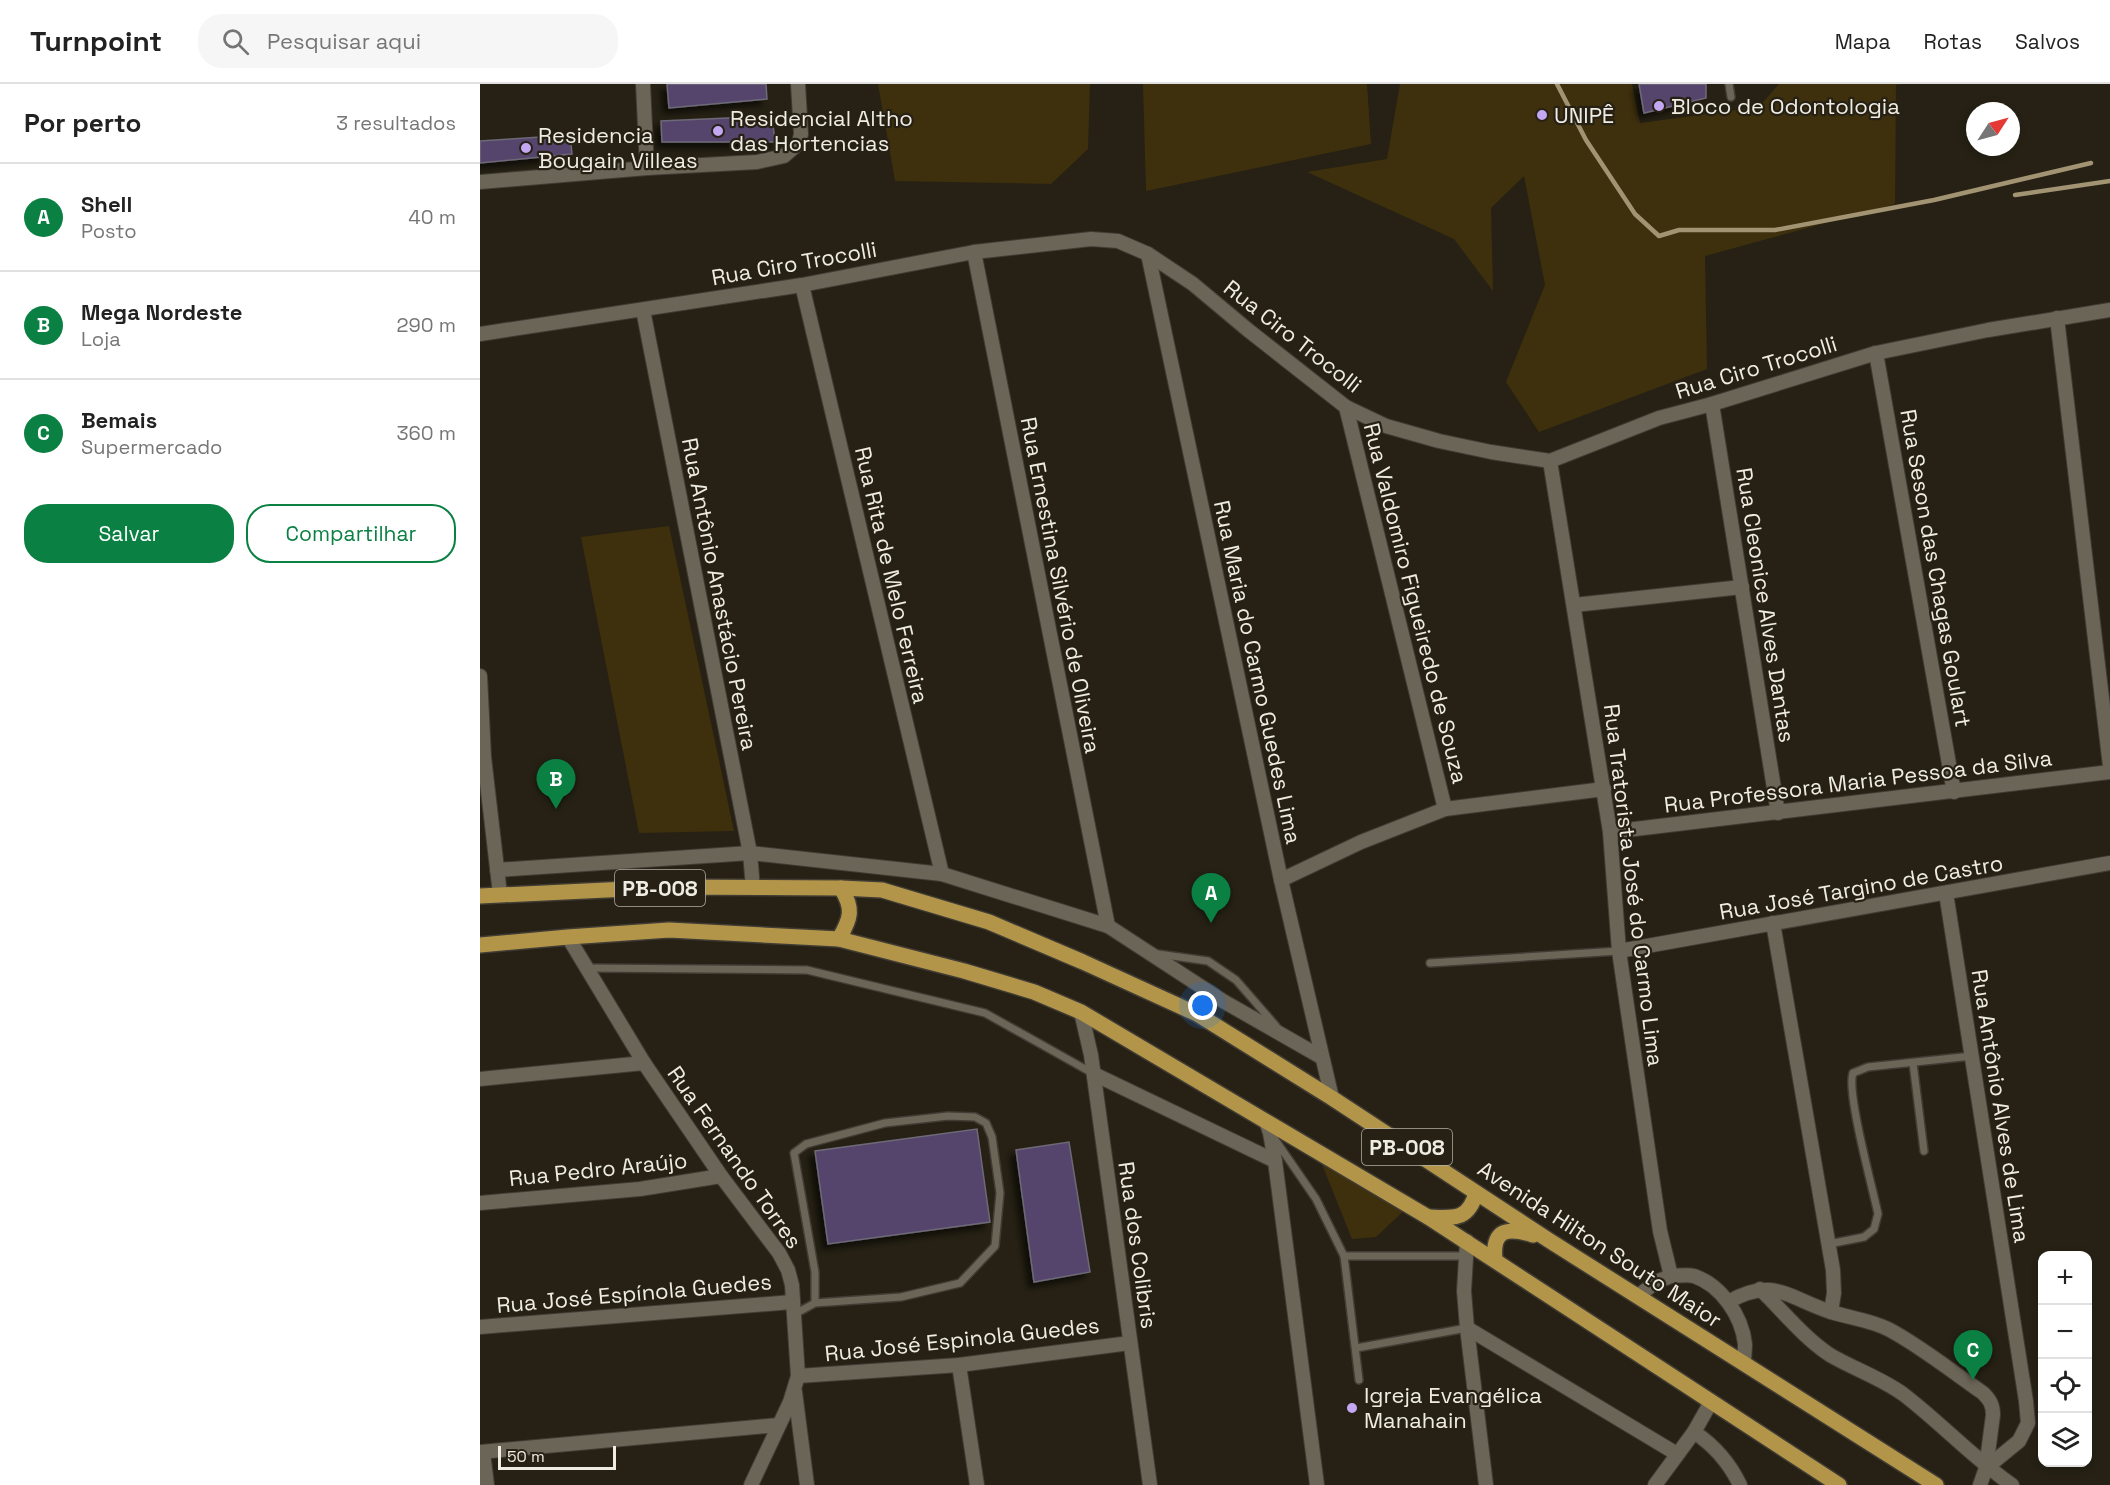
<!DOCTYPE html>
<html lang="pt">
<meta charset="utf-8">
<style>
:root{--surface:#fff;--page:#f6f6f6;--text:#222;--muted:#767676;--line:#e0e0e0;--accent:#0b8043}
body{margin:0;font-family:"Space Grotesk",sans-serif;background:var(--page);color:var(--text)}
.controls{position:absolute;right:18px;bottom:18px;display:grid;overflow:hidden;border-radius:12px;box-shadow:0 3px 9px #0003}
.controls button{width:54px;height:54px;display:grid;place-items:center;padding:0;border:0;border-bottom:2px solid var(--line);background:var(--surface);color:var(--text);font:30px sans-serif}
.compass{position:absolute;left:1486px;top:18px;width:54px;height:54px;border-radius:50%;background:var(--surface);box-shadow:0 3px 9px #0003;rotate:54deg}
.scale{position:absolute;left:18px;bottom:15px;width:118px;box-sizing:border-box;padding-left:6px;border:3px solid #efece3;border-top:0;font-size:16px;line-height:21px;white-space:nowrap;color:#efece3;-webkit-text-stroke:4px #262114;paint-order:stroke}
.you{position:absolute;left:723px;top:922px;width:21px;height:21px;margin:-15px;border:4px solid #fff;border-radius:50%;background:#1a73e8;box-shadow:0 0 0 9px #1a73e833}
.badge{display:grid;place-items:center;width:39px;height:39px;border-radius:50%;background:var(--accent);color:#fff;font-size:20px;font-weight:700}
.pin{position:absolute;translate:-50% -50px;filter:drop-shadow(0 2px 3px #0008)}
.pin::after{content:'';position:absolute;top:32px;width:21px;height:18px;background:inherit;clip-path:polygon(0 0,100% 0,50% 100%)}
.list{margin:0;padding:0;list-style:none}
h2{display:flex;justify-content:space-between;align-items:center;height:78px;margin:0;padding:0 24px;font-size:26px}
h2 small{font-size:20px;font-weight:400;color:var(--muted)}
.list li{display:grid;grid-template-columns:39px 1fr auto;gap:18px;align-items:center;box-sizing:border-box;height:108px;padding:0 24px;border-top:2px solid var(--line)}
.list b{display:block;font-size:22px;white-space:nowrap}
.list p{margin:0;font-size:20px;white-space:nowrap;color:var(--muted)}
.list em{font-size:20px;font-style:normal;color:var(--muted)}
.actions{display:flex;gap:12px;padding:18px 24px}
.actions a{flex:1;padding:14px 0;border:2px solid var(--accent);border-radius:24px;text-align:center;font-size:21px;color:var(--accent)}
.actions .main{background:var(--accent);color:#fff}
.icon{flex:none;width:33px;height:33px;fill:none;stroke:currentColor;stroke-width:2;stroke-linecap:round;stroke-linejoin:round}
.map{position:relative;flex:none;width:1630px;height:1401px;overflow:hidden}
header{display:flex;align-items:center;gap:36px;box-sizing:border-box;height:84px;padding:0 30px;background:var(--surface);border-bottom:2px solid var(--line)}
header strong{font-size:28px}
nav{display:flex;gap:33px;margin-inline-start:auto;font-size:21px}
.search{width:420px;height:54px;background:var(--page);display:flex;align-items:center;gap:15px;box-sizing:border-box;padding:0 21px;border-radius:24px;color:var(--muted);font-size:22px}
main{display:flex}
aside{flex:1;background:var(--surface)}
.map>svg:first-child{display:block}
.green{fill:#3e300d}
.lines{fill:none;stroke-linecap:round;stroke-linejoin:round}
.stream{stroke:#a29472;stroke-width:4.5}
.building{fill:#54456c;stroke:#6e6977;stroke-width:1.5;filter:url(#shadow)}
.lane-casing{stroke:#403c34;stroke-width:10}
.street-casing{stroke:#403c34;stroke-width:16}
.primary-casing{stroke:#403c34;stroke-width:18}
.lane{stroke:#6b6557;stroke-width:7}
.street{stroke:#6b6557;stroke-width:14}
.primary{stroke:#b39549;stroke-width:15}
.poi-dot{fill:#c4a7f2;stroke:#262114;stroke-width:2}
.labels{text-anchor:middle;dominant-baseline:central;stroke-width:4.5;stroke-linejoin:round;paint-order:stroke}
.shield{fill:#262114;stroke:#b3afa5;stroke-width:1.5}
.shield-label{font-size:21px;font-weight:bold;fill:#efece3}
.poi-label{font-size:22px;fill:#efece3;stroke:#262114;text-anchor:start}
.street-label{font-size:22px;fill:#efece3;stroke:#262114}
</style>
<header>
<strong>Turnpoint</strong>
<div class="search"><svg class="icon" aria-label="search" viewBox="0 0 24 24"><circle cx="10" cy="10" r="6"/><path d="M15 15l6 6"/></svg>Pesquisar aqui</div>
<nav><a>Mapa</a><a>Rotas</a><a>Salvos</a></nav>
</header>
<main>
<aside>
<h2>Por perto<small>3 resultados</small></h2>
<ul class="list">
<li><span class="badge">A</span><div><b>Shell</b><p>Posto</p></div><em>40 m</em></li>
<li><span class="badge">B</span><div><b>Mega Nordeste</b><p>Loja</p></div><em>290 m</em></li>
<li><span class="badge">C</span><div><b>Bemais</b><p>Supermercado</p></div><em>360 m</em></li>
</ul>
<div class="actions"><a class="main">Salvar</a><a>Compartilhar</a></div>
</aside>
<div class="map">
<svg width="1630" height="1401" viewBox="0 0 1630 1401">
<defs>
<filter id="shadow"><feDropShadow dx="-5.5" dy="5.5" stdDeviation="3" flood-color="#0009"/></filter>
</defs>
<rect width="100%" height="100%" fill="#262114"/>
<g class="green">
<polygon points="398,0 610,0 608,65 571,100 415,97"/>
<polygon points="663,0 887,0 891,60 666,107"/>
<polygon points="920,0 1152,0 1160,39 1279,23 1299,0 1423,0 1416,1 1415,120 1225,172 1227,285 1059,348 1026,298 1065,201 1044,92 1011,124 1013,207 974,155 827,88 907,75"/>
<polygon points="189,442 254,747 159,749 101,453"/>
<polygon points="833,1058 929,1122 896,1153 872,1155"/>
</g>
<g class="lines">
<g class="stream">
<polyline points="1077,0 1106,56 1155,130 1179,152 1199,146 1295,146 1454,116 1611,79"/>
<polyline points="1535,111 1630,97"/>
</g>
</g>
<g class="building">
<polygon points="187,0 286,0 287,15 189,24"/>
<polygon points="1159,0 1226,0 1226,14 1164,29"/>
<polygon points="292,32 295,58 182,58 181,37"/>
<polygon points="90,51 92,70 0,79 0,57"/>
<polygon points="497,1045 510,1138 348,1160 335,1067"/>
<polygon points="589,1058 610,1188 554,1198 536,1066"/>
</g>
<g class="lines">
<defs>
<g id="lane">
<polyline points="1249,0 1251,13"/>
<polyline points="678,870 728,877 756,896 796,942"/>
<polyline points="950,879 1139,867"/>
<polyline points="106,884 327,886 505,929 614,990"/>
<polyline points="1433,979 1444,1067"/>
<polyline points="794,1054 836,1115 864,1172 879,1296"/>
<path d="M1349,1160L1384,1153L1394,1145L1398,1130C1393,1105 1366,1008 1373,989L1388,983L1492,972"/>
<polyline points="864,1172 985,1172"/>
<polyline points="313,1231 335,1219 421,1213 480,1199 515,1162 520,1109 512,1053 506,1039 495,1033 468,1032 405,1039 326,1060 314,1069 335,1188 335,1219"/>
<polyline points="876,1264 987,1244"/>
</g>
<g id="street">
<polyline points="163,0 167,84"/>
<polyline points="0,98 167,84 277,78 304,72 319,59 321,50 318,0"/>
<polyline points="494,168 628,842"/>
<polyline points="668,170 801,796 852,1014"/>
<polyline points="322,201 462,790"/>
<polyline points="163,226 270,769 273,804"/>
<polyline points="1577,234 1630,682"/>
<polyline points="0,250 322,201 494,168 611,155 638,157 668,170 713,200 768,246 866,323 906,342 959,357 1011,368 1070,377 1179,334 1232,320 1396,269 1508,246 1630,226"/>
<polyline points="1396,269 1474,708"/>
<polyline points="1232,320 1298,729"/>
<polyline points="866,323 965,725"/>
<polyline points="1070,377 1130,748 1139,867 1180,1147 1191,1192 1176,1198 1158,1212"/>
<polyline points="1094,521 1262,503"/>
<polyline points="0,592 4,673 20,810"/>
<polyline points="1130,748 1630,688"/>
<polyline points="17,786 270,769 462,790 628,842 743,917 841,973"/>
<polyline points="801,796 881,758 965,725 1124,705"/>
<polyline points="1466,809 1546,1317 1548,1339 1539,1357 1506,1384 1500,1401"/>
<polyline points="1293,839 1353,1186 1354,1209 1351,1228"/>
<polyline points="88,853 164,979 241,1092 299,1169 308,1186 312,1201 318,1292 310,1318 271,1401"/>
<polyline points="1139,867 1630,779"/>
<polyline points="601,928 611,971 670,1401"/>
<polyline points="614,990 795,1077"/>
<polyline points="0,995 164,979"/>
<polyline points="786,1037 790,1049 795,1077 837,1401"/>
<polyline points="0,1119 160,1105 241,1092"/>
<polyline points="987,1157 984,1207 987,1244 1006,1401"/>
<path d="M1191,1192C1198,1192 1207,1190 1214,1192C1241,1201 1262,1232 1265,1260C1265,1266 1264,1273 1264,1279"/>
<path d="M1280,1205C1302,1226 1324,1254 1350,1271C1374,1285 1401,1294 1423,1310C1461,1339 1493,1374 1532,1401"/>
<path d="M1248,1218C1293,1192 1308,1214 1351,1228C1370,1234 1390,1236 1408,1245C1439,1261 1474,1289 1503,1309C1510,1316 1513,1321 1513,1331L1506,1384"/>
<polyline points="0,1243 312,1218"/>
<polyline points="987,1244 1197,1370"/>
<polyline points="479,1281 497,1401"/>
<polyline points="318,1292 479,1281 650,1259"/>
<polyline points="315,1308 327,1401"/>
<path d="M1214,1348C1235,1362 1249,1378 1260,1401"/>
<polyline points="0,1368 298,1341"/>
<polyline points="3,1368 7,1401"/>
<polyline points="1175,1401 1214,1348 1231,1318"/>
</g>
<g id="primary">
<polyline points="0,812 188,803 361,804 402,806 509,838 603,878 717,930 852,1014 1070,1157 1456,1401"/>
<path d="M359,855C371,834 374,825 361,804"/>
<polyline points="0,861 88,853 189,846 359,855 484,887 554,908 601,928 948,1133 1359,1401"/>
<path d="M948,1133C974,1134 988,1137 996,1109"/>
<path d="M1015,1176C1012,1145 1027,1143 1053,1151"/>
</g>
</defs>
<use href="#lane" class="lane-casing"/>
<use href="#street" class="street-casing"/>
<use href="#primary" class="primary-casing"/>
<use href="#lane" class="lane"/>
<use href="#street" class="street"/>
<use href="#primary" class="primary"/>
</g>
<g class="poi-dot">
<circle cx="1179" cy="22" r="6"/>
<circle cx="1062" cy="31" r="6"/>
<circle cx="238" cy="47" r="6"/>
<circle cx="46" cy="64" r="6"/>
<circle cx="872" cy="1324" r="6"/>
</g>
<g class="labels">
<g class="shield">
<rect x="135" y="786" width="90" height="36" rx="4.5"/>
<rect x="882" y="1045" width="90" height="36" rx="4.5"/>
</g>
<g class="shield-label">
<text x="180" y="804">PB-008</text>
<text x="927" y="1063">PB-008</text>
</g>
<g class="poi-label">
<text x="1191" y="22">Bloco de Odontologia</text>
<text x="1074" y="31">UNIPÊ</text>
<text x="250" y="34">Residencial Altho<tspan x="250" dy="25">das Hortencias</tspan></text>
<text x="58" y="51">Residencia<tspan x="58" dy="25">Bougain Villeas</tspan></text>
<text x="884" y="1311">Igreja Evangélica<tspan x="884" dy="25">Manahain</tspan></text>
</g>
<g class="street-label">
<text transform="translate(314 179) rotate(-10)">Rua Ciro Trocolli</text>
<text transform="translate(813 252) rotate(38)">Rua Ciro Trocolli</text>
<text transform="translate(1276 283) rotate(-17)">Rua Ciro Trocolli</text>
<text transform="translate(1456 484) rotate(80)">Rua Seson das Chagas Goulart</text>
<text transform="translate(412 491) rotate(77)">Rua Rita de Melo Ferreira</text>
<text transform="translate(581 501) rotate(79)">Rua Ernestina Silvério de Oliveira</text>
<text transform="translate(240 510) rotate(79)">Rua Antônio Anastácio Pereira</text>
<text transform="translate(936 519) rotate(76)">Rua Valdomiro Figueiredo de Souza</text>
<text transform="translate(1286 521) rotate(81)">Rua Cleonice Alves Dantas</text>
<text transform="translate(778 588) rotate(78)">Rua Maria do Carmo Guedes Lima</text>
<text transform="translate(1378 697) rotate(-7)">Rua Professora Maria Pessoa da Silva</text>
<text transform="translate(1154 801) rotate(83)">Rua Tratorista José do Carmo Lima</text>
<text transform="translate(1381 803) rotate(-10)">Rua José Targino de Castro</text>
<text transform="translate(1521 1022) rotate(81)">Rua Antônio Alves de Lima</text>
<text transform="translate(255 1073) rotate(55)">Rua Fernando Torres</text>
<text transform="translate(118 1085) rotate(-6)">Rua Pedro Araújo</text>
<text transform="translate(1120 1160) rotate(33)">Avenida Hilton Souto Maior</text>
<text transform="translate(658 1161) rotate(82)">Rua dos Colibris</text>
<text transform="translate(154 1209) rotate(-5)">Rua José Espínola Guedes</text>
<text transform="translate(482 1255) rotate(-6)">Rua José Espinola Guedes</text>
</g>
</g>
</svg>
<div class="controls">
<button>+</button>
<button>−</button>
<button><svg class="icon" aria-label="locate" viewBox="0 0 24 24"><circle cx="12" cy="12" r="6"/><path d="M12 2v4M12 18v4M2 12h4M18 12h4"/></svg></button>
<button><svg class="icon" aria-label="layers" viewBox="0 0 24 24"><path d="M12 4l9 5-9 5-9-5zM3 14l9 5 9-5"/></svg></button>
</div>
<svg class="compass" viewBox="-18 -18 36 36"><path d="M0-13l5 13h-10z" fill="#e53935"/><path d="M0 13l5-13h-10z" fill="#767676"/></svg>
<div class="scale">50 m</div>
<div class="you"></div>
<div class="pin badge" style="left:731px;top:839px">A</div>
<div class="pin badge" style="left:76px;top:725px">B</div>
<div class="pin badge" style="left:1493px;top:1296px">C</div>
</div>
</main>
